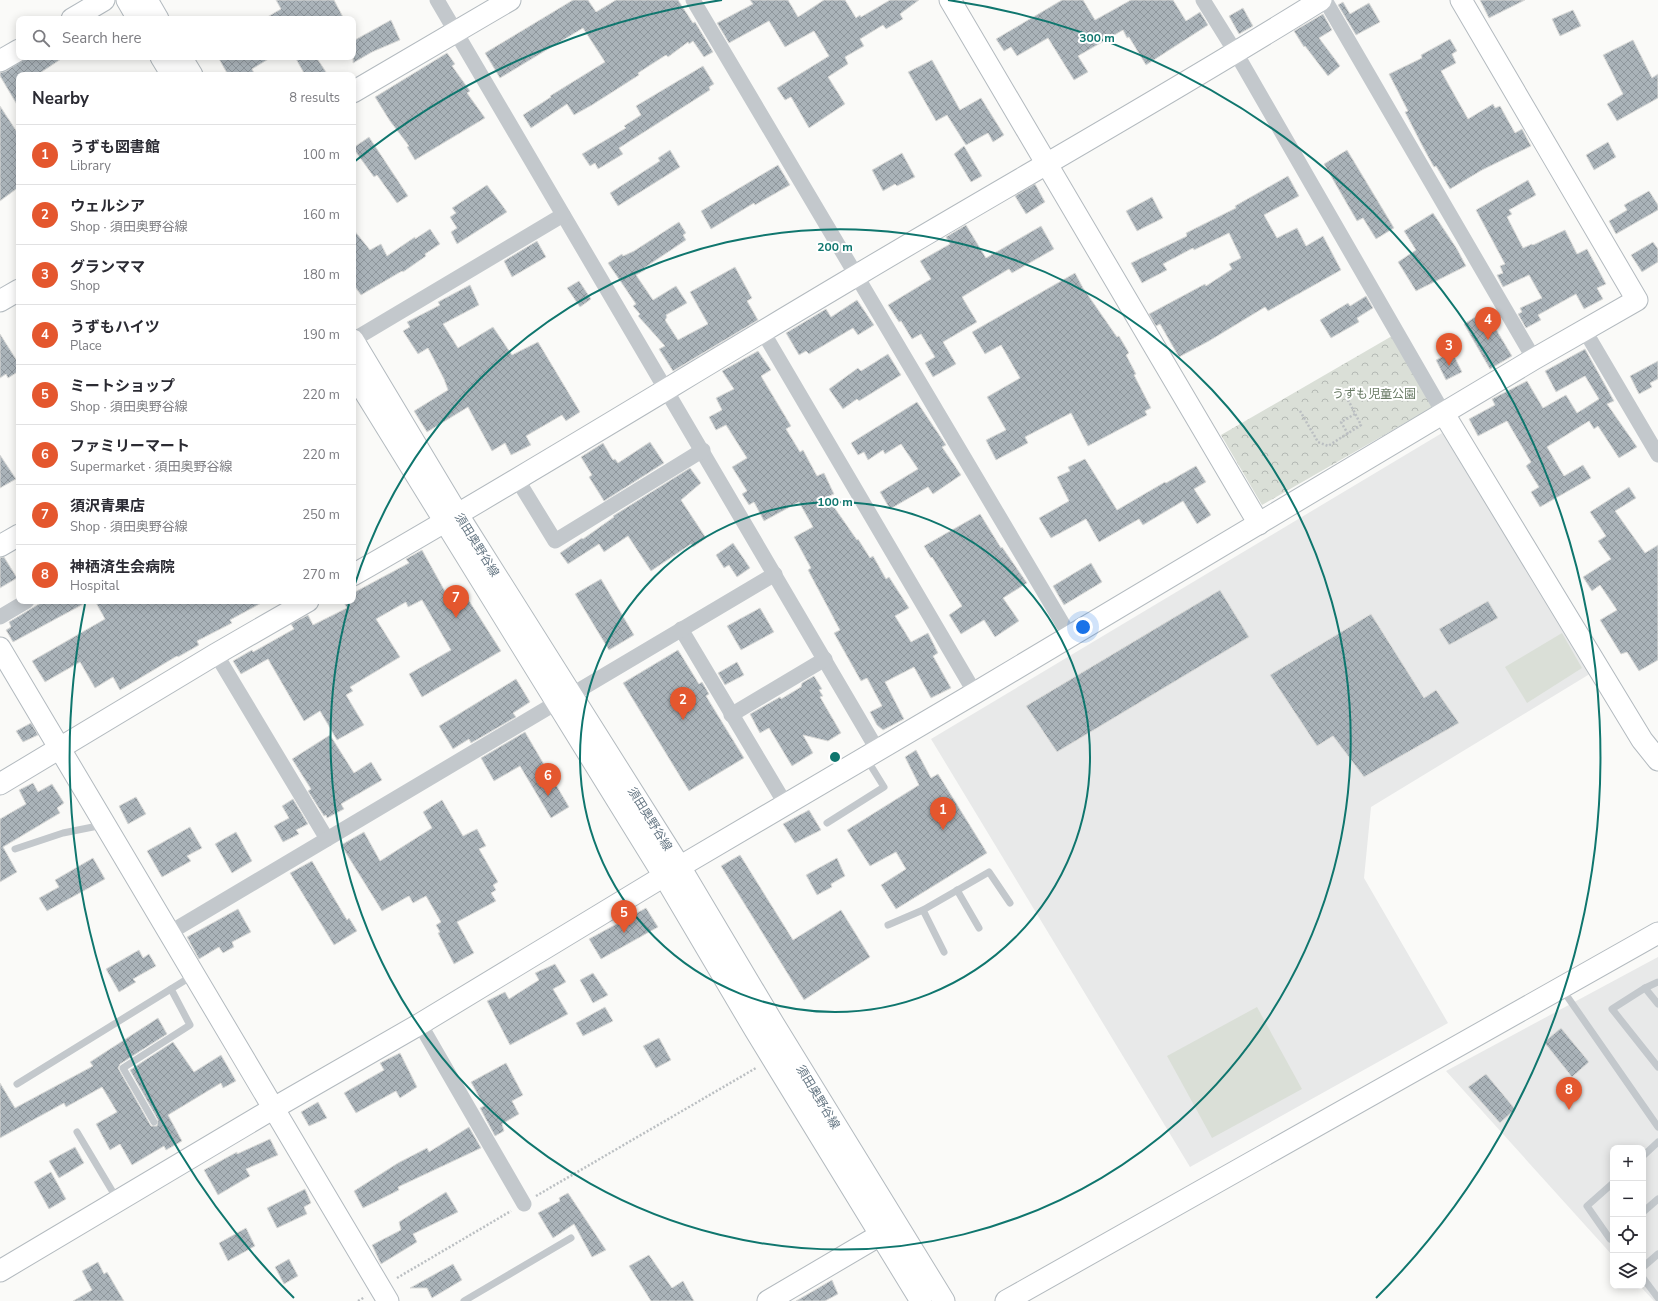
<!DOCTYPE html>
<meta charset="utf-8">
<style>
:root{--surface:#fff;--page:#f2f2f3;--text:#2b2b33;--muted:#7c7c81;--line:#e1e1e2;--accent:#e4572e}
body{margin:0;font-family:"Nunito Sans","Noto Sans JP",sans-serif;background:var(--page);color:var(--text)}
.controls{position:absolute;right:12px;bottom:12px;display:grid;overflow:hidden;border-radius:8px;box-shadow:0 2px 10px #0003}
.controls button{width:36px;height:36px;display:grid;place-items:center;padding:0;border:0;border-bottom:1px solid var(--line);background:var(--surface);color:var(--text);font:20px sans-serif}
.you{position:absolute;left:1083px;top:627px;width:14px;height:14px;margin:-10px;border:3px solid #fff;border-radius:50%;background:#1a73e8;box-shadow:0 0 0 6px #1a73e833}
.badge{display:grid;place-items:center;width:26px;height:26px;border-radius:50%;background:var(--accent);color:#fff;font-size:13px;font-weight:700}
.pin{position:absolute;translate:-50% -33px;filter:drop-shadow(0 1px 2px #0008)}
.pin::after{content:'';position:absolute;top:21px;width:14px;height:12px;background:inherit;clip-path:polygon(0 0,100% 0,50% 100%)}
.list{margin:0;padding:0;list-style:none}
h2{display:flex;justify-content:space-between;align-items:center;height:52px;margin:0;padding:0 16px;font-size:17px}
h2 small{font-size:13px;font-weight:400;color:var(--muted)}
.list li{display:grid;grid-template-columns:26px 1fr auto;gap:12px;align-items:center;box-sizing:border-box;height:60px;padding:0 16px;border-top:1px solid var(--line)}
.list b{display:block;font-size:15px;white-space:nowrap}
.list p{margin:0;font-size:13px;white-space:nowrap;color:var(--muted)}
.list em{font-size:13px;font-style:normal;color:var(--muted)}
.icon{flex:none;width:22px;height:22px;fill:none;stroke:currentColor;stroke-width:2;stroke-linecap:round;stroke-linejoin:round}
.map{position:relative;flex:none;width:1658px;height:1301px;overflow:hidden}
.search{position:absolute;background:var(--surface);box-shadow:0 2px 10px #0003;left:16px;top:16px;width:340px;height:44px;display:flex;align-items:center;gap:10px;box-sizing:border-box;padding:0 14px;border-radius:8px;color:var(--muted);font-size:15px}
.panel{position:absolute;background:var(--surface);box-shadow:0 2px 10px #0003;left:16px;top:72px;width:340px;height:532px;border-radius:8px}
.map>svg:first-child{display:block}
.built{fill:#e8e9e9}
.park{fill:url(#park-crowns)}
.pitch{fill:#dadfd7}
.building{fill:url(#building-cross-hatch);stroke:#dcdcda}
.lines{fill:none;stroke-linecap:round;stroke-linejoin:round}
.secondary-casing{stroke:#b3babf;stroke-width:23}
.path{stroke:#bbbfc2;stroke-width:2.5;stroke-dasharray:2 2;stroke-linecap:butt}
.lane{stroke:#c3c8cc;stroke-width:7}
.street{stroke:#c3c8cc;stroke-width:15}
.secondary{stroke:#fff;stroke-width:21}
.ring{fill:none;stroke:#0f766e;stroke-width:2}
.labels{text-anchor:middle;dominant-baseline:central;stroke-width:4;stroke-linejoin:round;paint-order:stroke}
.park-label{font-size:12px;fill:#687a64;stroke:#fff}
.street-label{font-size:12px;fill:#657683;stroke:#fff}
.centre{fill:#0f766e;stroke:#fff;stroke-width:2}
.ring-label{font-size:12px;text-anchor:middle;font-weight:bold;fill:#0f766e;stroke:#fff;stroke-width:4;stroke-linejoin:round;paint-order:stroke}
</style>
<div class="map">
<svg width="1658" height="1301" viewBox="0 0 1658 1301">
<defs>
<pattern id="park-crowns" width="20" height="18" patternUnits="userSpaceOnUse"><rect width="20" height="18" fill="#dadfd7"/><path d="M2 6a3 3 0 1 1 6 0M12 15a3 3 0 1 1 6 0" fill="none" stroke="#b4b9b4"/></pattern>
<pattern id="building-cross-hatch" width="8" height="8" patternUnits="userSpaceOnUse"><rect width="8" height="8" fill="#aab3b9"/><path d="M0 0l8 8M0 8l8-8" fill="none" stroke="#8e969c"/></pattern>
</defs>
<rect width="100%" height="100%" fill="#fafaf8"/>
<g class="built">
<polygon points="1442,433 1593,672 1371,807 1364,878 1448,1023 1190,1167 931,739"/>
<polygon points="1658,957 1658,1301 1654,1301 1640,1286 1643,1286 1643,1148 1613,1148 1613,1256 1446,1071"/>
</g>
<polygon class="park" points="1392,336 1433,407 1262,505 1221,435"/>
<g class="pitch">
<polygon points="1562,633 1582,668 1527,703 1505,667"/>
<polygon points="1257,1007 1302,1089 1212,1138 1167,1056"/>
</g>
<g class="building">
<polygon points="276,0 334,0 344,19 264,19 281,9"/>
<polygon points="573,0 588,0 596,12 616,0 678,0 693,23 695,22 713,52 704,57 693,41 689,44 688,42 668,57 666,55 638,73 639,75 592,105 574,115 567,104 531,128 523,115 551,97 550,96 605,62 583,28 500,78 485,53"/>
<polygon points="750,0 788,0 798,17 824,0 845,0 856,18 860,15 861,17 890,0 919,0 900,14 903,19 886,29 883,25 860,39 864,46 845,57 848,64 828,77 845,104 809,128 791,97 785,100 777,88 829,56 814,31 785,47 769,21 729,43 717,23 753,4"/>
<polygon points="1062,0 1083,0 1095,20 1131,0 1173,0 1186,21 1200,12 1208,25 1146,65 1129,37 1127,38 1123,30 1078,56 1088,72 1074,80 1048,38 1017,56 1011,47 1004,51 996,39"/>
<polygon points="1480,0 1525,0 1489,18"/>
<polygon points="1343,2 1350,14 1369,3 1380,22 1356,35 1338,5"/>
<polygon points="1243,8 1253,26 1239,34 1229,16"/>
<polygon points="1573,10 1581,26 1560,36 1552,19"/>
<polygon points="1323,14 1332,30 1319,38 1340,66 1328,76 1305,46 1304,47 1294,31"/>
<polygon points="391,20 400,40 372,52 353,63 353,41"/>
<polygon points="1450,39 1457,51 1452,54 1456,63 1441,71 1468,119 1493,104 1495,108 1500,106 1515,133 1522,129 1531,146 1482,170 1450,189 1436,166 1434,167 1423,147 1405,112 1408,111 1389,74 1422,58 1421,55"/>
<polygon points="1633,40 1652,78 1658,74 1658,98 1617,121 1607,104 1623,94 1603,55"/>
<polygon points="447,53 455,64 452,66 470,91 467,93 485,118 415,160 407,147 409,146 390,121 375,97"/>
<polygon points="28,57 64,57 37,75 19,75 19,108 0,76 0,73 6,71"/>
<polygon points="218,57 272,57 252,69 255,75 228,75"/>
<polygon points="295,57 316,57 328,75 305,75"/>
<polygon points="932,60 960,110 981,98 1004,135 993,142 988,133 966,145 947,115 936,121 908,72"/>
<polygon points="703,66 714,84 709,87 710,90 619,148 623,154 598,169 595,163 590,166 582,154 626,128 624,126 641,115 636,106"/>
<polygon points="0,106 19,135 19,187 0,201"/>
<polygon points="369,137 408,196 397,203 377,175 374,177 353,148"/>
<polygon points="1608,142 1616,157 1594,170 1586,155"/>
<polygon points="964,146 982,176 971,182 954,154"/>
<polygon points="670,150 680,167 618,206 610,193 660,161 658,158"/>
<polygon points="1347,150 1394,228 1376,239 1363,218 1357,221 1324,164"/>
<polygon points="902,153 915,177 897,186 895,184 883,191 872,170"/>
<polygon points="778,165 790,185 755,205 754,203 711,229 701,211"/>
<polygon points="1288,176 1299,196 1264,215 1277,238 1297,228 1306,246 1323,236 1341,270 1268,311 1265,307 1209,341 1179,357 1160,324 1156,326 1149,314 1205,284 1206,286 1232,269 1229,264 1241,258 1229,233 1194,250 1193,248 1163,264 1167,270 1142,283 1131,263 1187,236 1186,233 1236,208 1235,206"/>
<polygon points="1528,180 1536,195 1509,210 1512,214 1507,217 1523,248 1532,244 1533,245 1565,230 1577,254 1587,249 1606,284 1597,288 1603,299 1584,309 1576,294 1538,315 1541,320 1526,328 1518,314 1522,312 1520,308 1542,298 1529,275 1503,287 1497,275 1503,273 1500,266 1505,264 1476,210"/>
<polygon points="1035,184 1045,202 1026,214 1015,196"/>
<polygon points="487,185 507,212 457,244 451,232 457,228 450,217 456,213 452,208"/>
<polygon points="1649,191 1658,205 1658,210 1616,234 1609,221 1627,210 1624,205"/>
<polygon points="1152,197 1163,218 1137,231 1126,211"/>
<polygon points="1433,213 1457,249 1466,266 1416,291 1398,262 1416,250 1404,231"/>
<polygon points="679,222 686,233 683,235 686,240 644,268 645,270 636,275 653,300 676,286 687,303 666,315 667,317 665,320 678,340 708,324 690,292 735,267 752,298 747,301 758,320 673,371 659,349 665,346 638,316 640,314 633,306 636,304 608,263 622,254 623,256 634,251"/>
<polygon points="966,225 986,258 1041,226 1054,249 1012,273 1009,269 962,297 977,322 943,342 956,364 933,377 925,363 935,357 921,334 912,339 901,321 899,322 888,305 931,279 920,261 950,244 946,237"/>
<polygon points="353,229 370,250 381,244 387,256 415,237 415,239 430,229 440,244 425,254 426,256 403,272 402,271 361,295 353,284"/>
<polygon points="537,241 546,257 512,277 504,261"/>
<polygon points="1653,242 1658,249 1658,262 1642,272 1631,255"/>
<polygon points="1075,273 1083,288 1117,337 1119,336 1129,353 1126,355 1136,374 1134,375 1151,408 1145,411 1147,415 1088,446 1071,413 1025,437 1028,443 996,460 986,440 1006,430 987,397 1020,378 1001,345 985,354 972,332"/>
<polygon points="579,281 591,299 580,307 567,288"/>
<polygon points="470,285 479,305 443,324 458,348 493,327 512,355 538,342 580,412 566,421 562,415 526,436 531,445 511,455 505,443 492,451 468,407 427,432 414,411 448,390 444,379 428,348 418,354 403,331 410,327 407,322 440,305 438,302"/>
<polygon points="1366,296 1373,308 1357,318 1359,322 1331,338 1320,320 1348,303 1350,306"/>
<polygon points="857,300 874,325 858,335 853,328 809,354 806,351 799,355 786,333 826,309 831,317"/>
<polygon points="1485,311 1512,356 1490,369 1464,324"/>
<polygon points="0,334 19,364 19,371 8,378 6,374 0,378"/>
<polygon points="1585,349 1614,401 1607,404 1637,447 1619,458 1598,426 1594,429 1589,421 1547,447 1564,476 1583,465 1591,478 1540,507 1531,492 1539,487 1526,466 1531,462 1507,421 1478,436 1469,419 1495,405 1492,399 1527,381 1543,408 1566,395 1577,413 1599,399 1585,376 1556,392 1545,371"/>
<polygon points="758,351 771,370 761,376 791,426 786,429 800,452 803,450 817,476 824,473 834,494 827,497 857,540 858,539 870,558 873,556 886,579 889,577 909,608 895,616 911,642 928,633 938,653 933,656 951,688 931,698 914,667 885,682 904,719 883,730 877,725 870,712 882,706 867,678 861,681 834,633 840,630 808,570 811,568 794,537 813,527 799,502 764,521 754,502 749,505 742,494 747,491 732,467 747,458 726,425 716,430 709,417 722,410 716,398 734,389 722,371"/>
<polygon points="1452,352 1462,372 1446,380 1436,360"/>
<polygon points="888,354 901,375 859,401 857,399 843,409 829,389 858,368 861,371"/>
<polygon points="1658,361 1658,379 1650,383 1652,387 1639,394 1630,376"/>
<polygon points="917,402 946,445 942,447 961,475 933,494 928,487 890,509 880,492 918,469 901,444 885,454 883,450 868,460 864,452 858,455 851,443"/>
<polygon points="650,442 664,463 604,501 589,477 592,475 581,457 603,443 613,460 615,459 618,463"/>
<polygon points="0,455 16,479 0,488"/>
<polygon points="1085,459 1117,510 1165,482 1166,483 1196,466 1206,482 1194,489 1211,515 1197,524 1183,501 1143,525 1139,519 1099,542 1086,519 1051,538 1039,518 1069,501 1057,477 1070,471 1068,467"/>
<polygon points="690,468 701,483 681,500 706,538 693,547 691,544 651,571 628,536 604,552 599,544 568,564 560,553 582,538 583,539 614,517 613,516"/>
<polygon points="1629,487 1636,498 1615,511 1645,553 1658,545 1658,660 1639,671 1627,652 1621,654 1600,620 1617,610 1600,585 1592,591 1583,577 1611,559 1598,541 1606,536 1590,512"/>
<polygon points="980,514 1001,548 1002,547 1027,583 1003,598 1019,621 995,637 984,620 961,634 949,615 962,606 932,557 931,558 924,546"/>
<polygon points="733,543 750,568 737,577 729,565 724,568 716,555"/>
<polygon points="422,550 452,604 466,596 501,651 422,697 409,674 451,650 422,600 408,607 406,602 376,619 400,657 350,687 353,691 346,695 364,725 337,740 320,711 304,721 268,659 241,674 233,661 252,650 253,652 294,629 291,624 308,615 313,625 347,608 343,601 353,601 353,593 409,563 406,559"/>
<polygon points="4,557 17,578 0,588 0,558"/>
<polygon points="1091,563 1102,582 1064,605 1053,586"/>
<polygon points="601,579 634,635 609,650 575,594"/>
<polygon points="1220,590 1249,637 1057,752 1026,706"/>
<polygon points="44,601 89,601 13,642 6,630 11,627 9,622"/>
<polygon points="95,601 265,601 230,620 232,623 197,641 199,645 178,657 177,656 120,690 113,677 95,688 80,662 45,682 32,661 105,619"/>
<polygon points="1488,601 1498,618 1449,645 1439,629"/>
<polygon points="760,608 774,632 741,650 727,626"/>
<polygon points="1371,614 1424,698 1436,690 1459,723 1364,777 1333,736 1317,746 1270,675"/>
<polygon points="678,650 699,684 702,682 709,694 706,696 744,758 689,791 623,683"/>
<polygon points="737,662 744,675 725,685 718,673"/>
<polygon points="814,676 822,689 819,690 823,696 820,697 841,733 828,741 803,735 813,753 792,766 769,728 760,733 750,714 780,697 781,699 801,687 802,683"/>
<polygon points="516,679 530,702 513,713 516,717 471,743 469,739 453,749 439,726"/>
<polygon points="31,723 38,735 23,742 16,731"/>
<polygon points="525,732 569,807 551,818 520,766 494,781 481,758"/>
<polygon points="330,735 354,773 371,762 382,780 341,804 344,809 327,818 326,815 324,816 308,791 311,789 292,759"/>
<polygon points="916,750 931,778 938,774 987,853 896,909 881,885 906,869 896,852 870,866 847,830 919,785 905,757"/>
<polygon points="33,783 38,792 52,784 64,803 57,808 60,813 3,847 17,872 0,882 0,819 26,804 19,790"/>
<polygon points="136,797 146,814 128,824 119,806"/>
<polygon points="293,799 308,824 296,830 299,834 283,842 274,826 289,818 282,806"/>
<polygon points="442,800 463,836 477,829 486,846 479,849 498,882 493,885 496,890 491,893 496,901 457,922 474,953 454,964 438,933 440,932 436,925 441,922 426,896 413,903 409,896 382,911 341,845 364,832 380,861 432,828 423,812"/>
<polygon points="809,810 821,830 795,843 783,824"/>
<polygon points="190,827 202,848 187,856 191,861 162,877 147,851"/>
<polygon points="236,832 252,861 232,873 215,844"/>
<polygon points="740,855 793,940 841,910 870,957 804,1000 721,866"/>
<polygon points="93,858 105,879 47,911 39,898 59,887 55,880"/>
<polygon points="837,858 845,876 831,884 832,887 817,895 806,875"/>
<polygon points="312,861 347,920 349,918 357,931 334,945 290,873"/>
<polygon points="646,908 658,927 601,959 589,939"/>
<polygon points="238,909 251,932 232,942 234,947 223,953 219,947 199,959 187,937"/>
<polygon points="139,950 143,958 149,954 156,966 133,979 136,982 119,992 106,969"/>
<polygon points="555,964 566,982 553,989 568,1014 510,1045 487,1001 505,992 509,999 539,980 535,973"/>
<polygon points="593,973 608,995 593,1003 580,980"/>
<polygon points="605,1007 613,1021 583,1036 576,1023"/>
<polygon points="158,1018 167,1034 120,1064 118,1068 151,1126 157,1126 158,1120 130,1070 173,1042 194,1072 221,1055 236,1081 223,1088 221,1083 168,1115 182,1141 166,1150 164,1146 132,1165 120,1144 110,1150 96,1124 117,1112 102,1087 66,1107 64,1103 0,1138 0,1083 15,1108 93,1066 90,1062"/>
<polygon points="1561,1028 1589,1062 1572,1077 1544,1042"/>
<polygon points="659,1038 671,1060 656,1068 643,1046"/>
<polygon points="400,1053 417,1087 400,1098 396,1091 356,1113 344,1093 384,1070 380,1063"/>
<polygon points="506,1063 523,1095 512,1101 519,1114 502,1124 504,1131 495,1136 480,1108 484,1106 471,1082"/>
<polygon points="1486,1074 1515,1109 1500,1123 1468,1087"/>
<polygon points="318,1102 327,1118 309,1126 301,1112"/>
<polygon points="469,1127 481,1148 398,1187 399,1190 363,1208 354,1191 398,1163 427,1148 429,1152"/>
<polygon points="270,1139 278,1155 246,1169 250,1176 218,1195 204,1170 237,1152 237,1154"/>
<polygon points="75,1147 84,1163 59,1178 49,1161"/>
<polygon points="51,1172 66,1199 49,1209 34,1182"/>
<polygon points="305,1189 311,1203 304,1207 307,1214 277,1228 267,1208"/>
<polygon points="446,1192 458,1212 413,1234 417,1242 381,1264 372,1245 401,1230 399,1222"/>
<polygon points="568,1193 606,1250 592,1257 574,1224 553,1238 538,1213 560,1201 559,1198"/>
<polygon points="246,1228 255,1246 228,1261 219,1243"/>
<polygon points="649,1255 672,1288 683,1281 694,1301 651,1301 629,1266"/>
<polygon points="289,1259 298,1276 284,1284 275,1267"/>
<polygon points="98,1262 104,1274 107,1272 124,1301 73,1301 92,1290 82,1271"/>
<polygon points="453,1264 462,1280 432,1298 427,1288 410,1288"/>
<polygon points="832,1280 838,1294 825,1301 796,1301"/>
</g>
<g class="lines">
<defs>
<g id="secondary">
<polyline points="127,0 138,19"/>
<polyline points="147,0 158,19"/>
<polyline points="950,0 1259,524"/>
<polyline points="72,19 104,0"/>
<polyline points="161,57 172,75"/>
<polyline points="181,57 192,75"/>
<polyline points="0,61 19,50"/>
<polyline points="353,92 510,0"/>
<polyline points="0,301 19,290"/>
<polyline points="353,340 458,515 680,867 770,1018 944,1301"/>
<polyline points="353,373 664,876 755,1030 921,1301"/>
<polyline points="1444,414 1642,740 1658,760"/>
<polyline points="0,546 19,535"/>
<path d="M353,575C523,478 690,374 859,274C1013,182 1169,95 1321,0"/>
<polyline points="0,648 388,1301"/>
<polyline points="0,784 216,654 308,601"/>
<polyline points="0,1271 274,1108 420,1024 664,876 975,693 1534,359 1637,300 1461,0"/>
<polyline points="768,1301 892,1228"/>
<polyline points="1006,1301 1658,933"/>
</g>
</defs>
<use href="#secondary" class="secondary-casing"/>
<g class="path">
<polyline points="1300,411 1318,442 1328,446 1361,425 1344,392"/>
<polyline points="1348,434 1341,422 1355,414"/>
<polyline points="536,1196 756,1068"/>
<polyline points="397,1278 511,1211"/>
<polyline points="358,1301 365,1297"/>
</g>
<g class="lane">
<polyline points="827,823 884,787 866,758"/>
<polyline points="15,849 63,833 103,825"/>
<polyline points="957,890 979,928"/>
<polyline points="923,910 989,872 1010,903"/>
<polyline points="888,925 923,910 944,952"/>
<polyline points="1645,988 1658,982"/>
<polyline points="1562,989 1658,1127"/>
<polyline points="1658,1004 1645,988 1612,1009 1658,1067"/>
<polyline points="17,1084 192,976"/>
<polyline points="154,1122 123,1068 190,1025 171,989"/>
<polyline points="77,1132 117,1199"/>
<polyline points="1643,1156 1658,1142"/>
<polyline points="1613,1183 1587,1206 1610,1239 1613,1236"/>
<polyline points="1643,1212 1658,1199"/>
<polyline points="1643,1267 1658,1254"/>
<polyline points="1643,1278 1658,1298"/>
<polyline points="464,1301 571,1238"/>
</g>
<g class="street">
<polyline points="437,0 878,751"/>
<polyline points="693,0 1070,636"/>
<polyline points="1203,0 1236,53 1444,414"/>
<polyline points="1325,0 1534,359"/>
<polyline points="1585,331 1658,455"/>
<polyline points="763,332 975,693"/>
<polyline points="353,340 563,215"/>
<polyline points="517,479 555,541 703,450"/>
<polyline points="0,617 27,601"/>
<polyline points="681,629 786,805"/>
<polyline points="216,654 327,839"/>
<polyline points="571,695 775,574"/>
<polyline points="731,715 825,659"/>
<polyline points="169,933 556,703"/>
<polyline points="420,1024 524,1204"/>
</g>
<use href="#secondary" class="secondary"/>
</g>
<g class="ring">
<circle cx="835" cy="757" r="255"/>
<path d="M354 587A510 510 0 1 1 349 604"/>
<path d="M294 1298A765 765 0 0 1 85 604M354 162A765 765 0 0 1 722 0M948 0A765 765 0 0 1 1376 1298"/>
</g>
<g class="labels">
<g class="park-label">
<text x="1374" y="394">うずも児童公園</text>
</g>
<g class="street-label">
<text transform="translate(477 545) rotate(58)">須田奥野谷線</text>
<text transform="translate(650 819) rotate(58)">須田奥野谷線</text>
<text transform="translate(818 1097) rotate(59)">須田奥野谷線</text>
</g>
</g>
<circle cx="835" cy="757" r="6" class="centre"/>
<g class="ring-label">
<text x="1097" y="42">300 m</text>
<text x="835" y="251">200 m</text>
<text x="835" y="506">100 m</text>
</g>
</svg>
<div class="controls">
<button>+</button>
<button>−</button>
<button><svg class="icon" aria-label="locate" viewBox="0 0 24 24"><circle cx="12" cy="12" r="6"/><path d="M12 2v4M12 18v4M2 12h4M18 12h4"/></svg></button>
<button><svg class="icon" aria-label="layers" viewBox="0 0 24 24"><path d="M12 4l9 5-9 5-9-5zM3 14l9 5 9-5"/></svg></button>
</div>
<div class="you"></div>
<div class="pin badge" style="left:943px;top:830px">1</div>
<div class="pin badge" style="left:683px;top:720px">2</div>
<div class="pin badge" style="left:1449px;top:366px">3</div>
<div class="pin badge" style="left:1488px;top:340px">4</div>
<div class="pin badge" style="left:624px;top:933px">5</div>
<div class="pin badge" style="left:548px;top:796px">6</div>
<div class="pin badge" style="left:456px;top:618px">7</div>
<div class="pin badge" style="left:1569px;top:1110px">8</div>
<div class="search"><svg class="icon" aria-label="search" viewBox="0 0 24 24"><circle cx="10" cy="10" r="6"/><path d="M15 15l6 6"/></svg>Search here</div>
<section class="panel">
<h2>Nearby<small>8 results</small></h2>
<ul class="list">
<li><span class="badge">1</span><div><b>うずも図書館</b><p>Library</p></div><em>100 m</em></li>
<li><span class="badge">2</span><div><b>ウェルシア</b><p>Shop · 須田奥野谷線</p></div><em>160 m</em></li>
<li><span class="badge">3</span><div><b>グランママ</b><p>Shop</p></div><em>180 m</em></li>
<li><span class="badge">4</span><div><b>うずもハイツ</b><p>Place</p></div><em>190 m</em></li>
<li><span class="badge">5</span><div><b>ミートショップ</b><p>Shop · 須田奥野谷線</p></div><em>220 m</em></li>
<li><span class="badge">6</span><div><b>ファミリーマート</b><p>Supermarket · 須田奥野谷線</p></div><em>220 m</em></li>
<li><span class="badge">7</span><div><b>須沢青果店</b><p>Shop · 須田奥野谷線</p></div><em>250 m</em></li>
<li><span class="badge">8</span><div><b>神栖済生会病院</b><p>Hospital</p></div><em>270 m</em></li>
</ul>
</section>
</div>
